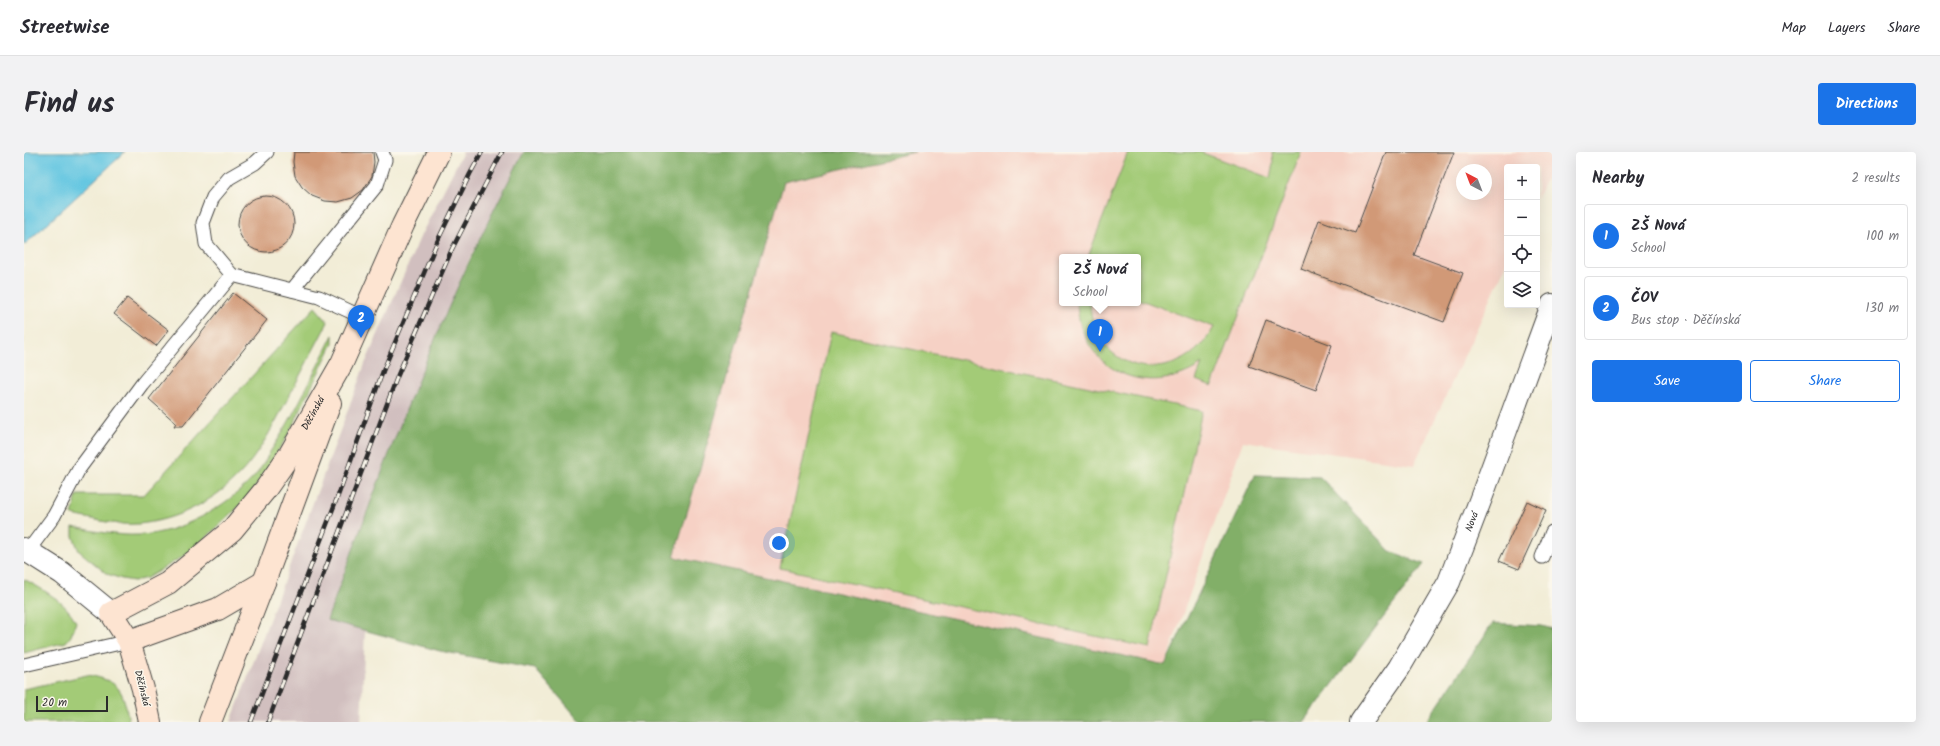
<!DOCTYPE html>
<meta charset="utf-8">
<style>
:root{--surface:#fff;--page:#f2f2f3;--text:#2b2b33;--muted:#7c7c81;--line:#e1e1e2;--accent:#1a73e8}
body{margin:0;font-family:Kalam,sans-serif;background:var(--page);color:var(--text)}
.controls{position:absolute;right:12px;top:12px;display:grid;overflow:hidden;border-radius:4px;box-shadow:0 4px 16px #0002}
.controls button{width:36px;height:36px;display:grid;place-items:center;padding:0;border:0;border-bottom:1px solid var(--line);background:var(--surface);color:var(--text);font:20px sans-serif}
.compass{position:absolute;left:1432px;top:12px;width:36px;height:36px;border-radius:50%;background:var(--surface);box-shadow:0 4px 16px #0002;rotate:318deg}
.scale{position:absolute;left:12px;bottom:10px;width:72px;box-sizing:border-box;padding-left:4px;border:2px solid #2b2b2b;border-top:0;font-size:11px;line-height:14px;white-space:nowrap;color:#2b2b2b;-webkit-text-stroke:3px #fbf7ec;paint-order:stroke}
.you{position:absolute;left:755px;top:391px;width:14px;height:14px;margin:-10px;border:3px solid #fff;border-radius:50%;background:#1a73e8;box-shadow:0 0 0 6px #1a73e833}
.badge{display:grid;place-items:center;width:26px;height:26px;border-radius:50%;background:var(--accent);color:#fff;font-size:13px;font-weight:700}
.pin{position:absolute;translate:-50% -33px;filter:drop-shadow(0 1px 2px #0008)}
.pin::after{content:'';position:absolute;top:21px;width:14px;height:12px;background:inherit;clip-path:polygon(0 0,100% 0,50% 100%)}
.popup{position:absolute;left:1035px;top:102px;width:82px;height:52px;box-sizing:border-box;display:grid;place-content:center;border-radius:4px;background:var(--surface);filter:drop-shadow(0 1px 3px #0005);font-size:13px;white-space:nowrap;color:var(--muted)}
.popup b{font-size:15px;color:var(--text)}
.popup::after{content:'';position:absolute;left:50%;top:100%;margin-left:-8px;border:8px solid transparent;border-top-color:var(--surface)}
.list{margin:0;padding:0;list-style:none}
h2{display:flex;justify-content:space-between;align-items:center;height:52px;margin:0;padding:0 16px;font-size:17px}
h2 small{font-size:13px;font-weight:400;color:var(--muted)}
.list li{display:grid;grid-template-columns:26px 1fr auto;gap:12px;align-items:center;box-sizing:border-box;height:64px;margin:0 8px 8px;padding:0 8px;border:1px solid var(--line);border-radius:4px}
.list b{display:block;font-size:15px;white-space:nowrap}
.list p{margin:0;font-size:13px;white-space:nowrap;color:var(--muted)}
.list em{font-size:13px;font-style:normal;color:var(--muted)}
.actions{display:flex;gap:8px;padding:12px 16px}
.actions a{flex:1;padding:9px 0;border:1px solid var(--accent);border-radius:4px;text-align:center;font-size:14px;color:var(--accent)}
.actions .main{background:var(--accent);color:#fff}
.icon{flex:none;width:22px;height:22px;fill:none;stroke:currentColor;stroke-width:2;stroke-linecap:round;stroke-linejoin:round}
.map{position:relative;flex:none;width:1528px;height:570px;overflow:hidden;border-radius:4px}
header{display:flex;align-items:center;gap:24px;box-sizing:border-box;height:56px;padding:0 20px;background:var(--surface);border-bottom:1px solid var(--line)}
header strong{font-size:19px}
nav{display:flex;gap:22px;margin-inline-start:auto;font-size:14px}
.intro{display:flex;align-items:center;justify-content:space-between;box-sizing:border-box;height:96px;padding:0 24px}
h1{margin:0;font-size:28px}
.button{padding:10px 18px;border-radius:4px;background:var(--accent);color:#fff;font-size:14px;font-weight:700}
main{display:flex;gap:24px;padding:0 24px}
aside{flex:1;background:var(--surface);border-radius:4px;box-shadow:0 4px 16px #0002}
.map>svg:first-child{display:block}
.built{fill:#f6d1c5;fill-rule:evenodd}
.industrial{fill:#d1bfbf}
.green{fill:#a3cb77;stroke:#677b51}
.forest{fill:#82af68;stroke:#566d4a}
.water{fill:#63c6e1;stroke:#477886}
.building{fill:#d19977}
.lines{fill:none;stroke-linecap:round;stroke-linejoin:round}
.service-casing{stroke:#494845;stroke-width:15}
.tertiary-casing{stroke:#494845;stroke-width:24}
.secondary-casing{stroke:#494845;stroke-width:24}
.service{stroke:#fff;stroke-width:13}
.tertiary{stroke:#fff;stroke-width:22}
.secondary{stroke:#fde4d1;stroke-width:22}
.rail-casing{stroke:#2b2b2b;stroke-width:4.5}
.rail{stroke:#fbf7ec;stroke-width:3;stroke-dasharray:9;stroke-linecap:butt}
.labels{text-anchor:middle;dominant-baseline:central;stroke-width:3;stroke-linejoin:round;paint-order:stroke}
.street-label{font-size:10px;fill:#2b2b2b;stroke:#fbf7ec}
</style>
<header>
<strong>Streetwise</strong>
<nav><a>Map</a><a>Layers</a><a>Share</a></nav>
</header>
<div class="intro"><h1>Find us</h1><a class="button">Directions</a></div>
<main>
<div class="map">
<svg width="1528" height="570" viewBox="0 0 1528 570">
<rect width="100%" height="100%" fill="#fbf7ec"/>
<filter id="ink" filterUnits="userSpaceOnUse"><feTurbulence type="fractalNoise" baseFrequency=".025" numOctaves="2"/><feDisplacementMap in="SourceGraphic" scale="8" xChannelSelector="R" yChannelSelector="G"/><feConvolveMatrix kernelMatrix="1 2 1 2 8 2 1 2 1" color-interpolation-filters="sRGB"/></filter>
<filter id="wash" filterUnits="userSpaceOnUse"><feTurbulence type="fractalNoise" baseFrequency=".012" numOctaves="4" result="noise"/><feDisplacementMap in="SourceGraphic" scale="16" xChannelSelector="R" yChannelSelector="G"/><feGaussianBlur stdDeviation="0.9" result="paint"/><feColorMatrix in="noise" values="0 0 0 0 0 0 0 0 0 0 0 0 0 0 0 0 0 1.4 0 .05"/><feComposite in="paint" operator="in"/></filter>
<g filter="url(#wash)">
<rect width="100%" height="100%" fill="#f2edd7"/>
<path class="built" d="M891,0H1528V14L1513,46V15H1483V111L1390,313L1219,289L1141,513L650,405L760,29ZM1438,18H1462V42H1438ZM1038,105H1114V151H1038Z"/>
<polygon class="industrial" points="439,0 500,0 446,105 392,233 303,468 341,478 337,570 207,570 341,212 397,83"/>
<g class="green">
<path d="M1104,0H1176L1246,26L1249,11L1248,0H1277L1188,234L1172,228L1178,212C1123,249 1056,218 1053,151H1066C1069,223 1156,239 1190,175L1114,147V105H1064Z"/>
<path d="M291,155L304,170C290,196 277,222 263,248C249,274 235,303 214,324C189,350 150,369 114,372C93,374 69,367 48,363L53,343H120Z"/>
<polygon points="807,180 1178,259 1126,496 756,416"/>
<path d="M309,183V191L264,283L225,345L168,399L123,426L110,429L98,427L83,422L55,399L49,384V375C71,379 92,384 115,383C155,382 202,355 229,326C236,319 241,309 246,300C271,263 289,222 309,183Z"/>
<path d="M0,427C19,438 42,449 52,470L47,484L42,490L0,501Z"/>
<path d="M63,523C97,529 99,538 105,570H0V537Z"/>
</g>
<g class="forest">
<path d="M500,0H891L760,30L650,405L1141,513L1231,323L1296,325L1366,399L1400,412L1280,570H557L511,517L416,499L303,468C362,309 419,149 500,0Z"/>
<polygon points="1469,471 1518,474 1528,477 1528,570 1402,570"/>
</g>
<polygon class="water" points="0,0 101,0 0,93"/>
<g id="blocks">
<g class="building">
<polygon points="270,0 349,0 350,10 348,24 339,38 328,46 314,50 301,49 288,44 278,35 271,24 269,10"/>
<polygon points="1362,0 1430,0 1390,103 1439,121 1420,170 1277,117 1295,68 1331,81"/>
<circle cx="242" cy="72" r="28"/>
<polygon points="209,141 243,168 159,274 150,274 152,271 125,247"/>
<polygon points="103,146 145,178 132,194 90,162"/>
<polygon points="1242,168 1308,193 1292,238 1225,214"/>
<polygon points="1503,349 1522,358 1495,417 1475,409"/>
</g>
</g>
</g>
<g filter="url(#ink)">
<use href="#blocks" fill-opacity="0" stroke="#494845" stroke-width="1"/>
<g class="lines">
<defs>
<g id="service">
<polyline points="243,0 231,11 205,26 189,45 179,71 182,92 208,123 295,145 338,165"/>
<polyline points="268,138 353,33 361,8 358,0"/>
<polyline points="4,399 30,364 55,317 118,232 208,123"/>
<polyline points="1518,405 1528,380"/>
<polyline points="0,513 105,489"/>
</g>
<g id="tertiary">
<polyline points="0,397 38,421 87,461"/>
<path id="s1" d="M1337,570L1375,516L1425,430L1459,341L1528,153"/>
</g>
<g id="secondary">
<polyline points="105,489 194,457 240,430"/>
<path id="s2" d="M126,570L119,537L105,489L87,461L144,431L208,378L241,338L266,302L318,211L379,73L415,0"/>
<polyline points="186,570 240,430 306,251"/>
</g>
</defs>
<use href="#service" class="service-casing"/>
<use href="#tertiary" class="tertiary-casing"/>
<use href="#secondary" class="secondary-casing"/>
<use href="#service" class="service"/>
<use href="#tertiary" class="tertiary"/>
<use href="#secondary" class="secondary"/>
<defs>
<g id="rail">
<polyline points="227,570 315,341 359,219 413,90 446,22 458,0"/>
<polyline points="244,570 373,225 428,97 478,0"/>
</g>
</defs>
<use href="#rail" class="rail-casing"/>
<use href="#rail" class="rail"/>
</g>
</g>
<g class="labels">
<g class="street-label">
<text stroke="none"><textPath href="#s2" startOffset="407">Děčínská</textPath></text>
<text stroke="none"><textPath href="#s1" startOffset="230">Nová</textPath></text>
<text transform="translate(118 536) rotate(76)">Děčínská</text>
</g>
</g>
</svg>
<div class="controls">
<button>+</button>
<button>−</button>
<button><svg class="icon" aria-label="locate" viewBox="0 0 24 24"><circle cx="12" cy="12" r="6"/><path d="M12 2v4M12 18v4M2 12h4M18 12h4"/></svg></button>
<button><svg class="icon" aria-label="layers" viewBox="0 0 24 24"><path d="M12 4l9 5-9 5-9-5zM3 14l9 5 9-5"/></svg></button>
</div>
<svg class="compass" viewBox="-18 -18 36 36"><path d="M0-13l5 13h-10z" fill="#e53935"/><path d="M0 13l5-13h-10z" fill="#7c7c81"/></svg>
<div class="scale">20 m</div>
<div class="you"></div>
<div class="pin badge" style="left:1076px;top:200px">1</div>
<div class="popup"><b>ZŠ Nová</b>School</div>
<div class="pin badge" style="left:337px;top:186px">2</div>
</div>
<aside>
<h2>Nearby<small>2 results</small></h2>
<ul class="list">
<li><span class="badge">1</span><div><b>ZŠ Nová</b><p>School</p></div><em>100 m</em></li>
<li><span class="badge">2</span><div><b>ČOV</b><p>Bus stop · Děčínská</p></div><em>130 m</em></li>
</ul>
<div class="actions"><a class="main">Save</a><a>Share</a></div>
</aside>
</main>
